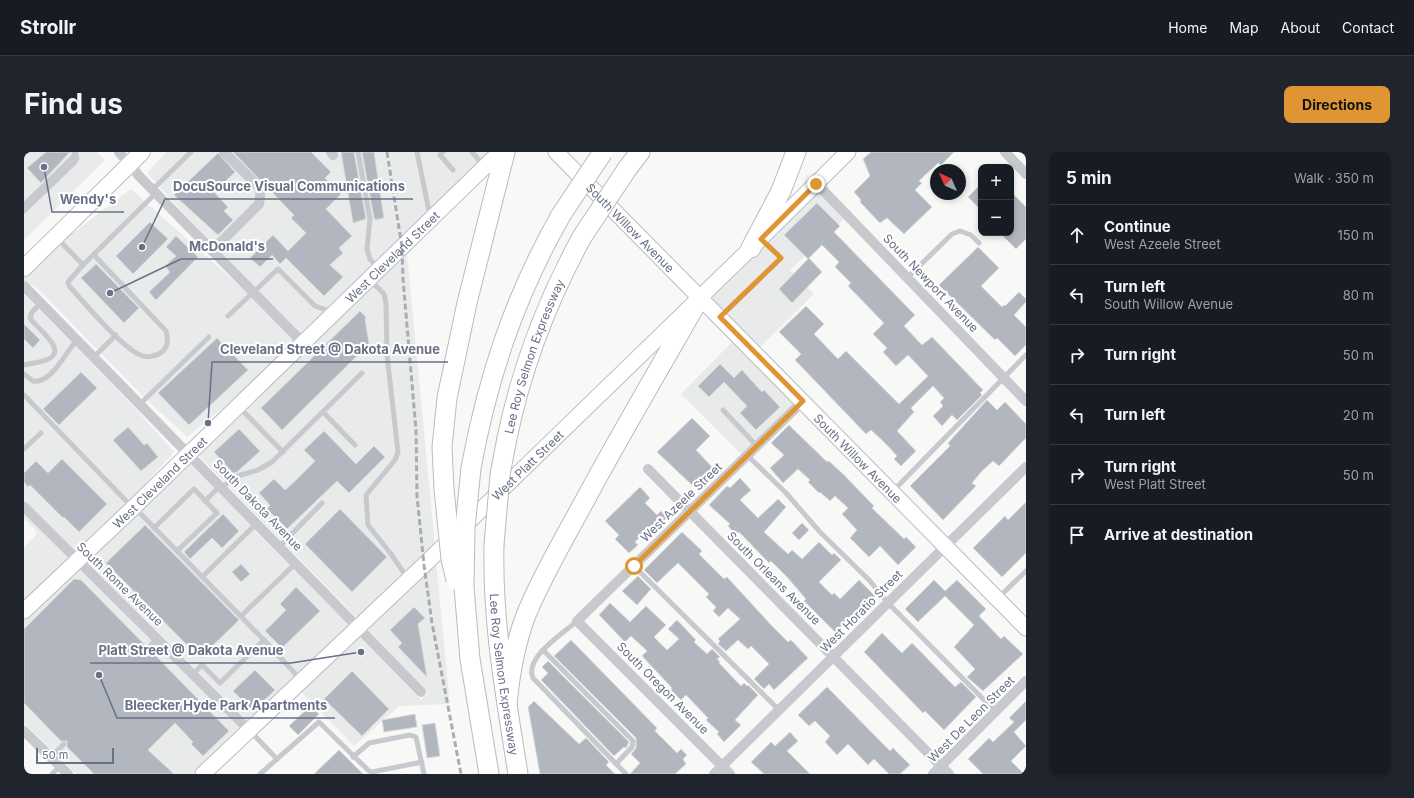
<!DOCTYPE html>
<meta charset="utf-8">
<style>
:root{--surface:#171b24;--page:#20242c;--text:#f1f3f6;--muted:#9ea1a6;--line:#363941;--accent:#de9532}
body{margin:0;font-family:Inter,sans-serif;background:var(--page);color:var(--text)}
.controls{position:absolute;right:12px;top:12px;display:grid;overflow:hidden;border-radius:8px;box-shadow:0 2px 6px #0003}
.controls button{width:36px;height:36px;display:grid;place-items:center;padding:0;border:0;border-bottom:1px solid var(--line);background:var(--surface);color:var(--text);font:20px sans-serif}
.compass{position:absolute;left:906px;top:12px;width:36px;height:36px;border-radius:50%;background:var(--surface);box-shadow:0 2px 6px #0003;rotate:315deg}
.scale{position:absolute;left:12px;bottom:10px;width:78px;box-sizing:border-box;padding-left:4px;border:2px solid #697087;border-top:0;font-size:11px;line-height:14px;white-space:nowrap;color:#697087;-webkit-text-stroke:3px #fff;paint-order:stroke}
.stop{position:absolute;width:12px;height:12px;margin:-9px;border:3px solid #de9532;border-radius:50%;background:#fff}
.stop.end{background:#de9532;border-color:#fff;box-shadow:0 1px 4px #0008}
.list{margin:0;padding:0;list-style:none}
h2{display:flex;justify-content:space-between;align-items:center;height:52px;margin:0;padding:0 16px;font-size:17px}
h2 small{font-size:13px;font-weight:400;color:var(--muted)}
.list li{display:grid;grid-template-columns:26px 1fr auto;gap:12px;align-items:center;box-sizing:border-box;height:60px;padding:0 16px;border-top:1px solid var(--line)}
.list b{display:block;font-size:15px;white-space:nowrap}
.list p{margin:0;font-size:13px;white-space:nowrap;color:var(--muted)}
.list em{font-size:13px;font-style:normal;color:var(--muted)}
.icon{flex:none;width:22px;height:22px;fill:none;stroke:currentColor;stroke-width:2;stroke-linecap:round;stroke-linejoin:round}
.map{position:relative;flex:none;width:1002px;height:622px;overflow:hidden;border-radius:8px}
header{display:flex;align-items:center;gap:24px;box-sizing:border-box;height:56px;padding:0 20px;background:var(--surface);border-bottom:1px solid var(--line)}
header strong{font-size:19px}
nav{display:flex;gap:22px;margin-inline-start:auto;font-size:14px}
.intro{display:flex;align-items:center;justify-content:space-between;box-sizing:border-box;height:96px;padding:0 24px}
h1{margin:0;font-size:28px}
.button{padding:10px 18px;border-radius:8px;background:var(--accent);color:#111;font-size:14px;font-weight:700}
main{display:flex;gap:24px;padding:0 24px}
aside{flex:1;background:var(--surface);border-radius:8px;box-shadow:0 2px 6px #0003}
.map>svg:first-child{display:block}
.built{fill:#e9eaea}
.building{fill:#b2b6bf;stroke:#dadbd9}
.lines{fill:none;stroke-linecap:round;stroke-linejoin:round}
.secondary-casing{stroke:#babcc2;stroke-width:17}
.primary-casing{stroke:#babcc2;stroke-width:18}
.highway-casing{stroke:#babbc0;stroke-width:21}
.lane{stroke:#c7c9ce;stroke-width:5}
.street{stroke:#c7c9ce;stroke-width:10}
.secondary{stroke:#fff;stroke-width:15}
.primary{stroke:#fff;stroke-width:16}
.highway{stroke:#fff;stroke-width:19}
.rail{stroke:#aaacb4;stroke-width:3;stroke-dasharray:6 3;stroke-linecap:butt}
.highway-bridge-casing{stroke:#babbc0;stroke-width:21;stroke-linecap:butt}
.highway-bridge{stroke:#fff;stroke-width:19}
.route{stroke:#de9532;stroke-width:5}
.labels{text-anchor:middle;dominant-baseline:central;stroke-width:4;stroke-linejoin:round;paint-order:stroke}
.street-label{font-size:12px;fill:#697087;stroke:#fff}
.leader{fill:none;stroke:#697087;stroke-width:1.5}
.callout-dot{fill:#697087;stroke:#fff;stroke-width:1.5}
.callout-label{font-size:13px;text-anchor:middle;font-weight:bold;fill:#697087;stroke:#fff;stroke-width:4;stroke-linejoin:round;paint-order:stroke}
</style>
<header>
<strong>Strollr</strong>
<nav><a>Home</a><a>Map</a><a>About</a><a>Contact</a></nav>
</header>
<div class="intro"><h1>Find us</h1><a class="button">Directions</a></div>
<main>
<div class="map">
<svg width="1002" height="622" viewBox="0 0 1002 622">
<rect width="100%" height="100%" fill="#f8f9f7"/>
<g class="built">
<polygon points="0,0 73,0 81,8 0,88"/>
<polygon points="142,0 363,0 378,95 279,191 163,285 117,242 11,134 0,130 0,118 107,37 275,187 123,21"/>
<polygon points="364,0 471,0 378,91"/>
<polygon points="794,37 822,65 766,118 790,142 732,199 680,146"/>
<polygon points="383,102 411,394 334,467 173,302"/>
<polygon points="0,142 109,254 150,300 54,408 0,355"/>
<polygon points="713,185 775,249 719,304 657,242"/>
<polygon points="165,309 326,475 226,571 62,409"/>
<polygon points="0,362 46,408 0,450 0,395 11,384 13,380 0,366"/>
<polygon points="412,410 426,552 375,554 330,594 276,539 334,483 397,548 404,541 342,476"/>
<polygon points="55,416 218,578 170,622 52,622 0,571 0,467"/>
</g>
<g class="building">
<polygon points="22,0 46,0 17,31 3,16"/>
<polygon points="209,0 287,0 307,20 301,26 317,42 302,57 328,84 315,96 319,101 306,113 319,125 300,144 262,106 256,112 248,103 236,115 226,106 249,83 264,99 282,81 267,66 270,63"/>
<polygon points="317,0 330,0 342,67 329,71"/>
<polygon points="338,0 350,0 360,66 351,68 350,66"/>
<polygon points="847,0 930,0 917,13 914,11 895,29 898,31 891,38 908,55 880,82 863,66 856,71 836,50 837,48 830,40 846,24 839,7"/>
<polygon points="194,1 211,20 190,40 204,55 200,59 209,68 194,83 150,43"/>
<polygon points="957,32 957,58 944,45"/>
<polygon points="987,40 1002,55 1002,87 992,97 976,81 987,81"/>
<polygon points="793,51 816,74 810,80 891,163 880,174 898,193 908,185 959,238 956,241 958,243 933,268 928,263 918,274 909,264 919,254 916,250 920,246 909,234 887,256 890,260 873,279 892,299 877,314 870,307 873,304 861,291 847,278 842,282 771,208 777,202 755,180 782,154 800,172 790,182 814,207 822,199 875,252 904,224 884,203 872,214 859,200 863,196 849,182 860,171 824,134 827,131 811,115 815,110 798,93 784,107 760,83"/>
<polygon points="126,70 144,87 109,122 92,104"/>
<polygon points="152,84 174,105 132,148 125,140 146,120 141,114 152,104 142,95"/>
<polygon points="954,95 975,116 957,134 978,155 980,153 981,154 995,140 1002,147 1002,150 990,163 1002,175 1002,193 991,204 973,186 971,188 915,133"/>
<polygon points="785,106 798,120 768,151 755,137"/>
<polygon points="72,112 115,156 100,171 57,126"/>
<polygon points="336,159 342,165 341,167 345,192 258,278 237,256"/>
<polygon points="0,172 16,188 9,196 0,187"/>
<polygon points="193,186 224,218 165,273 134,241"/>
<polygon points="696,212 710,226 718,218 738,240 740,238 756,255 732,278 716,261 723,254 700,230 685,245 674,234"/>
<polygon points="57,220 73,236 35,273 19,257"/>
<polygon points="963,248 973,258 981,250 1002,272 1002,286 975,314 969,309 958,319 948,331 952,334 919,368 886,334 926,294 924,291"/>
<polygon points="668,266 686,284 672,298 689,316 670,335 633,300"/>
<polygon points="765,273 803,310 805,309 820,323 850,354 848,356 880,387 882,385 892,395 874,413 856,394 845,405 826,386 833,378 818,362 824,356 811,344 806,349 796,340 795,341 784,330 786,328 774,317 759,331 746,316 760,303 747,291"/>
<polygon points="104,275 120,293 123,291 134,305 117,319 89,288"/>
<polygon points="215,277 236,299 213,320 209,321 190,300"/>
<polygon points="300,279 332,312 350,294 361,305 325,341 313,329 263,377 243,357 246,353 235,341 250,327 261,338 270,330 291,309 280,298"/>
<polygon points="38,307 83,352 55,380 40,365 39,366 6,333 4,335 0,330 0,321 12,309 24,321"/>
<polygon points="716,326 727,338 716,348 734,366 754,347 762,355 740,380 764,402 768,398 778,407 795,390 808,403 810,401 817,408 795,430 808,443 810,441 816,447 835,428 851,444 842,452 840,451 811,480 780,449 782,447 763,425 747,409 745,411 715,380 712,383 704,374 706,372 685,353 703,334 706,336"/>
<polygon points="616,335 626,346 621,351 633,363 637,359 643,366 630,378 627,375 611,390 614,393 605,401 591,387 595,383 581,369"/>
<polygon points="1002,350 1002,401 978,425 949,396 981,364 984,368"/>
<polygon points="316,357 363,405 328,440 281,392"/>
<polygon points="199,362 215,379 198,396 188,386 166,407 160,400"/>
<polygon points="778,371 785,378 775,388 768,381"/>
<polygon points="121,373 215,468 176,506 82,411"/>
<polygon points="658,380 678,399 675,402 700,427 703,425 748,474 764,490 767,488 784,506 750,538 745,532 740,537 730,527 745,512 727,494 724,497 714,488 702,499 694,492 696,489 694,487 716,467 704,456 695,465 689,459 692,455 682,445 685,442 654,411 633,431 620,418"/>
<polygon points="217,412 226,422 217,430 208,420"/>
<polygon points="614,424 627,437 613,453 598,439"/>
<polygon points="50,427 57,428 121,493 121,499 127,499 205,579 179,604 167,592 169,590 151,571 124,598 150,622 70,622 43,595 43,589 37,589 0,551 0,477"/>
<polygon points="910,428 921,439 933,428 962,457 955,464 977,487 980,484 999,502 959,539 943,525 951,517 930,495 950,473 921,444 894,470 881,457"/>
<polygon points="272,435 296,459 258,496 241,479 262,458 256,452"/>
<polygon points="586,451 606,470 622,454 642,473 630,485 643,498 655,487 644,477 653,468 672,488 670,490 683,502 688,497 696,505 693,507 696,510 695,511 717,534 720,531 723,534 724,533 734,543 711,568 717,573 700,590 693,582 695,580 682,568 684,566 662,543 657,548 647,538 648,536 618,504 623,499 607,484 601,490 575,463"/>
<polygon points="390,455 401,466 394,472 403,525 374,495 378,491 366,478"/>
<polygon points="858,481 878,501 888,491 931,535 937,530 952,545 920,578 901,559 899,561 840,500"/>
<polygon points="547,488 633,576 631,579 653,601 657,597 663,603 659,607 662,612 651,622 606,622 616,611 607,602 612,596 612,586 530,504"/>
<polygon points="524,509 605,590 602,596 600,595 590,604 517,528 524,521 518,515"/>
<polygon points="231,518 251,538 229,559 209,539"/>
<polygon points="328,519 365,557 338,584 300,547"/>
<polygon points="803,535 866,599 869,596 886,613 876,622 865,622 850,607 844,613 824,592 813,603 801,590 806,584 791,569 785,574 774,563"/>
<polygon points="510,549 555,592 562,586 585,610 582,613 591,622 516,622 504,555"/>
<polygon points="1002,549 1002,568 990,580 1002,594 987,609 1000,622 959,622 944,607 965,586 969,590 990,570 985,566"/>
<polygon points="286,554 295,562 274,583 265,574"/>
<polygon points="391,562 393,575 360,580 358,568"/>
<polygon points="411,571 416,604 403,606 398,573"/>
<polygon points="766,580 774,589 763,599 786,622 740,622 727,610 747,590 751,594"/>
<polygon points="315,598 339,622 290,622"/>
</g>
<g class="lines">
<defs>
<g id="secondary">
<path id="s1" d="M532,0L1002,476"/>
<path id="s2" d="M0,459L109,356L476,0"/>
<path id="s3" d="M179,622L400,413L727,96L824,0"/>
</g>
<polyline id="primary" points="0,116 118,0"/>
<g id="highway">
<polyline points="603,17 616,0"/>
<polyline points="727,96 757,39 772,0"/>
<path id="s4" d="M483,286C498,214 523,149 558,85"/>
<path d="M447,316C464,224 491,144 537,63"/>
<polyline points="420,337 418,295 423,246 443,151 481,0"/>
<path id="s5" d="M470,393C468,471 482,546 494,622"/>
<polyline points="440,435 446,507 465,622"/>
<path d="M483,552C486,521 491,492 502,463C518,424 540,387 560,350C597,281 637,214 676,145"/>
</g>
</defs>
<use href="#secondary" class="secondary-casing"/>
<use href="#primary" class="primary-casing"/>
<use href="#highway" class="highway-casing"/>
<g class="lane">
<polyline points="334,0 346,67 343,97 346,107 354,117"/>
<polyline points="393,0 406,64"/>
<polyline points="419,0 416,3 429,18"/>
<polyline points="448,0 460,14"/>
<polyline points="0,1 1,0"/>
<polyline points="128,38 167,0"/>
<polyline points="0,53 52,2"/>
<polyline points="0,59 51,10 53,6 50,0"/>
<path d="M34,87L59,113L44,130L45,134C60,150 101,200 119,204C125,206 135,203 139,199C145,193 144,186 142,179L70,103"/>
<polyline points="59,113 132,41"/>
<polyline points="883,126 928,82 936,79 947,83 955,91"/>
<polyline points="346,128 360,142 362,152 363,203 374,300 371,308 342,343 344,373 367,402 384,427"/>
<polyline points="204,164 254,117 291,154 308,160"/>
<polyline points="697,164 757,106 738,87"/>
<polyline points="70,205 92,183"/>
<path d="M0,213C7,211 15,211 22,208C47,199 11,175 6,166L8,160L17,151"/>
<path d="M0,222L9,229C28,232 42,199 53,188"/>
<polyline points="0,243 108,355"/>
<polyline points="116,252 185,185"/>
<polyline points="215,255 259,300"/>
<polyline points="699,258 733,294"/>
<polyline points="299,260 331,293"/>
<polyline points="0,297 17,281"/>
<polyline points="723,303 762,341 796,380 846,429 864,451 972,560"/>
<polyline points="198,336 210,325 234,318 248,310 338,221"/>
<polyline points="869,339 1002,203"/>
<polyline points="181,349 196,334"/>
<polyline points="111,356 240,488"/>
<polyline points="130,376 170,337 193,361 153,399"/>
<polyline points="255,395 298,351"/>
<polyline points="610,414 755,558"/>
<polyline points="178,425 233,371"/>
<polyline points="974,446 1002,419"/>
<polyline points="217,464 272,411"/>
<path d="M553,469C540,481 500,505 509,526L602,622"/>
<polyline points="124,496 133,487"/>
<polyline points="519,498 609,589 608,595 592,612"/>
<polyline points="169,522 178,513 196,531 240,488 277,528"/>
<polyline points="226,579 253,607"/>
<polyline points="27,605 40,592"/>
<polyline points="329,605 345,591 386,583 392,585 400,622"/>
<polyline points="28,622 36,614"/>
<polyline points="236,622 295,570 345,619 348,620 398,610"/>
</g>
<g class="street">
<polyline points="95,0 116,25 279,191"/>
<polyline points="307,0 309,3"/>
<polyline points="981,0 1002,22"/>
<polyline points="793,32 1002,249"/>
<polyline points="188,99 235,52 237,37 200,0"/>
<polyline points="0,134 397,540"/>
<polyline points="624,317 925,622"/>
<polyline points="0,355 226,579"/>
<polyline points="0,579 44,622"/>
<polyline points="690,622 1002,315"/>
<polyline points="706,622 553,469 779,249"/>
<polyline points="909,622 1002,529"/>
</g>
<use href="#secondary" class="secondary"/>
<use href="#primary" class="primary"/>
<use href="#highway" class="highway"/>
<polyline class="rail" points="363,0 378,95 379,127 392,278 393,344 400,413 408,471 437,622"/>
<defs>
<g id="highway-bridge">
<polyline points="537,63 579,0"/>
<polyline points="558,85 603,17"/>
<polyline points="420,337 427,407 432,428"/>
<polyline points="470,393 476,323 483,286"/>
<polyline points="440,435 441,376 447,316"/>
</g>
</defs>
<use href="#highway-bridge" class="highway-bridge-casing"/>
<use href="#highway-bridge" class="highway-bridge"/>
</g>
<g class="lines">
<polyline class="route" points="610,414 779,249 696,165 757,106 737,87 792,32"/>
</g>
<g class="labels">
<g class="street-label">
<text stroke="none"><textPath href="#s1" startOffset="106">South Willow Avenue</textPath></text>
<text stroke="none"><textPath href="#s2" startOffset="511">West Cleveland Street</textPath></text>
<text transform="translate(907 131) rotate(46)">South Newport Avenue</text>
<text stroke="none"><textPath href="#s4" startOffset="86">Lee Roy Selmon Expressway</textPath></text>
<text stroke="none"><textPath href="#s1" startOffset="430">South Willow Avenue</textPath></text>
<text stroke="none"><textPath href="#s3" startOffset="448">West Platt Street</textPath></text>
<text stroke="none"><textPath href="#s2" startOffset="187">West Cleveland Street</textPath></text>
<text transform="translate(657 350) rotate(-44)">West Azeele Street</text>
<text transform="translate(234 353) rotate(46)">South Dakota Avenue</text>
<text transform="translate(750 426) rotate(45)">South Orleans Avenue</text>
<text transform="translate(96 432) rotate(44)">South Rome Avenue</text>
<text transform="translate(837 459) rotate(-45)">West Horatio Street</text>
<text stroke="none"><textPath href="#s5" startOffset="130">Lee Roy Selmon Expressway</textPath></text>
<text transform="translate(639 536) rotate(45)">South Oregon Avenue</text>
<text transform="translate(947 567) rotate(-45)">West De Leon Street</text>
</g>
</g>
<path class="leader" d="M118 95L141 47H389M20 15L28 60H100M86 141L157 107H249M184 271L188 210H424M337 500L267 511H66M75 523L93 566H311"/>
<g class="callout-dot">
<circle cx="118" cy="95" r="4"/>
<circle cx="20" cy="15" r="4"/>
<circle cx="86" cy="141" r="4"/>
<circle cx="184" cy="271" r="4"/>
<circle cx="337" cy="500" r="4"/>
<circle cx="75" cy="523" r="4"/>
</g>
<g class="callout-label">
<text x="265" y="39">DocuSource Visual Communications</text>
<text x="64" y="52">Wendy's</text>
<text x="203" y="99">McDonald's</text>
<text x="306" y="202">Cleveland Street @ Dakota Avenue</text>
<text x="167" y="503">Platt Street @ Dakota Avenue</text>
<text x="202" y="558">Bleecker Hyde Park Apartments</text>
</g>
</svg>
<div class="controls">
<button>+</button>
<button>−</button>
</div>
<svg class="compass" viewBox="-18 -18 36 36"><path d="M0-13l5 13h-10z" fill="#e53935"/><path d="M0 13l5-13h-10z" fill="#9ea1a6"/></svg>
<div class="scale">50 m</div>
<div class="stop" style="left:610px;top:414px"></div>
<div class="stop end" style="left:792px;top:32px"></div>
</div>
<aside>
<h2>5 min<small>Walk · 350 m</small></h2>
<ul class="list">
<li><svg class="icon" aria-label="ahead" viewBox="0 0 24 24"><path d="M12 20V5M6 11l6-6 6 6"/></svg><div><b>Continue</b><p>West Azeele Street</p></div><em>150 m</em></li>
<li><svg class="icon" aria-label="left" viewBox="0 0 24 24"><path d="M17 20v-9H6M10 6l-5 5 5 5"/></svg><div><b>Turn left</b><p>South Willow Avenue</p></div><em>80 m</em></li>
<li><svg class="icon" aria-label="right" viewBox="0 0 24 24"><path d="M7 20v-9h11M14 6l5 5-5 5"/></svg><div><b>Turn right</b></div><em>50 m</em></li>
<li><svg class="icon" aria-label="left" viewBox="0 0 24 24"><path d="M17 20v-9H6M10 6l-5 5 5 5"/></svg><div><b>Turn left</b></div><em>20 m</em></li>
<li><svg class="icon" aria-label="right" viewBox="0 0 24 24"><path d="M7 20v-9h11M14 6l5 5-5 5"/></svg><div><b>Turn right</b><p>West Platt Street</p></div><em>50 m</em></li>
<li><svg class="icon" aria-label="arrive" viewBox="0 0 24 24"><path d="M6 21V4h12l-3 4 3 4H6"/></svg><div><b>Arrive at destination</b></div></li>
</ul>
</aside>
</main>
